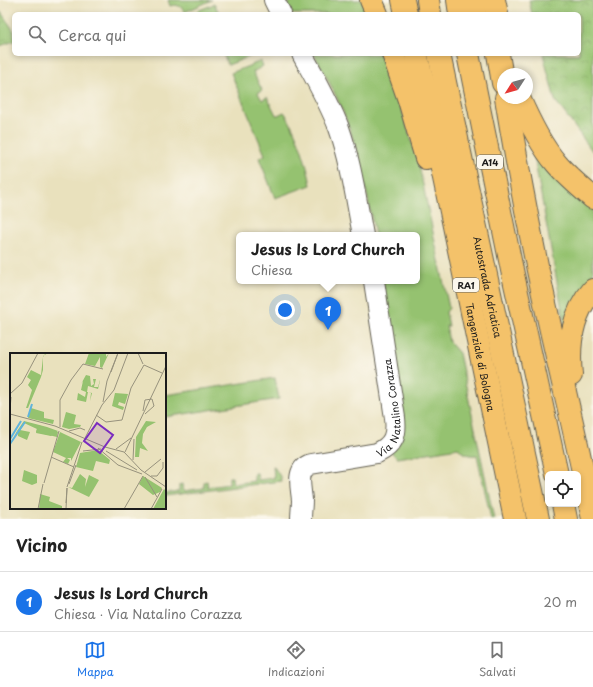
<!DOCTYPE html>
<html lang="it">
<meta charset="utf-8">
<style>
:root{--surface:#fff;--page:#f6f6f6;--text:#222;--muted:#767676;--line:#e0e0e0;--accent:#1a73e8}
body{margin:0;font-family:"Playpen Sans",sans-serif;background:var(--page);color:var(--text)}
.controls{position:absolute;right:12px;bottom:12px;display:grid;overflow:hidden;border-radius:6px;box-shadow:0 2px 6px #0003}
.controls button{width:36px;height:36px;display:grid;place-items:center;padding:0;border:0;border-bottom:1px solid var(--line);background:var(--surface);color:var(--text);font:20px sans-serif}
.compass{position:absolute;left:497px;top:68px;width:36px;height:36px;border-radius:50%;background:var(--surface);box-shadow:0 2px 6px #0003;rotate:234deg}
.you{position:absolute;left:285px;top:310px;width:14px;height:14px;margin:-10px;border:3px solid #fff;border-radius:50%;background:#1a73e8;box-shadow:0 0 0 6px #1a73e833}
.badge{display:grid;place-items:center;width:26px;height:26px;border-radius:50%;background:var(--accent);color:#fff;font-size:13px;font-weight:700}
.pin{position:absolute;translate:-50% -33px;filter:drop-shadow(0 1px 2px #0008)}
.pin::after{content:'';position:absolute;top:21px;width:14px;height:12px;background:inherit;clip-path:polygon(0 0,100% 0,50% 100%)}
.popup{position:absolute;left:236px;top:232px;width:184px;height:52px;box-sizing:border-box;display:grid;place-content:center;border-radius:6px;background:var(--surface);filter:drop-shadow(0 1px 3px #0005);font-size:13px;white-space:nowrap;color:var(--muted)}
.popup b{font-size:15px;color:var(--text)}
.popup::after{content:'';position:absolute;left:50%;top:100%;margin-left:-8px;border:8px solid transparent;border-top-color:var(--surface)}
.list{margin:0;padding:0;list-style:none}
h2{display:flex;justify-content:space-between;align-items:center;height:52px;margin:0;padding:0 16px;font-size:17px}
h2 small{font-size:13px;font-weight:400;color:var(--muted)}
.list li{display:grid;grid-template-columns:26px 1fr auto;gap:12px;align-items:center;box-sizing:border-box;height:60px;padding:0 16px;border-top:1px solid var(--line)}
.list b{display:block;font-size:15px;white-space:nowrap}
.list p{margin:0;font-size:13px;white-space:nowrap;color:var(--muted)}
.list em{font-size:13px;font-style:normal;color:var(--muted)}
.icon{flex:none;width:22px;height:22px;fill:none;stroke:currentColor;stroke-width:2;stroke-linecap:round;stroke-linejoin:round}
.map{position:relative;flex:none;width:593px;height:519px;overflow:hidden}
.search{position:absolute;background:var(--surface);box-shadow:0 2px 6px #0003;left:12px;right:12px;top:12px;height:44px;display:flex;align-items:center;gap:10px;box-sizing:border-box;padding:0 14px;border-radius:6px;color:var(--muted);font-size:15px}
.sheet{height:112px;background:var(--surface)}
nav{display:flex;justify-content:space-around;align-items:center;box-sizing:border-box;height:56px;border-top:1px solid var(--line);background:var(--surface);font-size:11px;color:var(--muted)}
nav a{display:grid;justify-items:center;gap:2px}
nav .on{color:var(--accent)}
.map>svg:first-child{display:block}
.green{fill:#95c26f;stroke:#586f46}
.park{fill:url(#park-crowns);stroke:#586f46}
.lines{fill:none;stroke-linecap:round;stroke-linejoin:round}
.minor-casing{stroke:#646154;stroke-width:22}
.highway-casing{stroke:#646154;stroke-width:24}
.minor{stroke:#fff;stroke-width:20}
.highway{stroke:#f4c26a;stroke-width:22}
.labels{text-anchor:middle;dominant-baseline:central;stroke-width:3;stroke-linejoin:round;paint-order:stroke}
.shield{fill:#fbf7ec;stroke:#5f5e5a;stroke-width:1}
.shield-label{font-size:9px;font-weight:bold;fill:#1c1c1c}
.street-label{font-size:10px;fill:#1c1c1c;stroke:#fbf7ec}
.inset-river{fill:none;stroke:#60b4dc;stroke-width:2}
.inset-road{fill:none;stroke:#97927d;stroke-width:1}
.view{fill:#7b2cbf;fill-opacity:0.15;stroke:#7b2cbf;stroke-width:2}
.inset-edge{fill:none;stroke:#1c1c1c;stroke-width:2}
</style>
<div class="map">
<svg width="593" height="519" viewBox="0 0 593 519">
<defs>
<pattern id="park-crowns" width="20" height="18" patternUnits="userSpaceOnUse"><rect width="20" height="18" fill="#95c26f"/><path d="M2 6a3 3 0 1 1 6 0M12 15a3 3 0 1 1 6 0" fill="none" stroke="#80a660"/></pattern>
</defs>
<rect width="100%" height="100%" fill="#fbf7ec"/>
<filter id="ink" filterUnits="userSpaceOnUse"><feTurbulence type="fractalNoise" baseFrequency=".025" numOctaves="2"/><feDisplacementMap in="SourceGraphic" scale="8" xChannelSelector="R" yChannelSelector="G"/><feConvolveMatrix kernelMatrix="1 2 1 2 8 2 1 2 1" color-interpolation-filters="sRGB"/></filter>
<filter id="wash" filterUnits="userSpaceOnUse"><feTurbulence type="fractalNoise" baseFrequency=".012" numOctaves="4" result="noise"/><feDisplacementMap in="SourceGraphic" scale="16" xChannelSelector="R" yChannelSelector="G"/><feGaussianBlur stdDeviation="0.9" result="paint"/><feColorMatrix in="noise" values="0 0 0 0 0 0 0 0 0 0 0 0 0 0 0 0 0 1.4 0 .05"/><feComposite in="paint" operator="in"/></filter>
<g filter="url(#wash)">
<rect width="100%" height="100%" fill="#e9e1bd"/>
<g class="green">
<path d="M168,0H212L185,12C181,6 177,4 170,6Z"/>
<polygon points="293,0 363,0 369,14 292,14 288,6 289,3"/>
<polygon points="214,4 220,14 190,14"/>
<polygon points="223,54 256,54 228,65"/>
<path d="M314,54H384L418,161L449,308L446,312L449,326H446L449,342L459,353L494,519H491L477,455C469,456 464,454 458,448L397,458L392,453L383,281H417V235H375C369,205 364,175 355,146C346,113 330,83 314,54Z"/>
<path d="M261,61L263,66L253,72L262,90L258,93L262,100L267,97L276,115H278L284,112L285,113C298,135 306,160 311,185L275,198L259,158L265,155L231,73Z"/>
<polygon points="530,135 593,204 593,285 566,331"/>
<polygon points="275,378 279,399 165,417 165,395"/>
<path d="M273,466H274C276,472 281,475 281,481L165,496V493L179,491V485L182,484L183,491L204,488V482L207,481L208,487L229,484V477H232L233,484L254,481V473H257L258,480L274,478Z"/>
</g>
<g class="park">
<polygon points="529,0 593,0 593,152 555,100 543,54 579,54 579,14 532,14"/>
<polygon points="0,11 14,31 14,41 0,46"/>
</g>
</g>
<g filter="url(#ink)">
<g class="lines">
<defs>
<g id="minor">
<polyline points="274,0 281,14"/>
<path d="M302,54C315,78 329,102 339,128C351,162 356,199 363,235"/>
<path id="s1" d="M301,519C301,513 302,506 302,500C301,487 295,469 311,464L377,453C394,445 397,435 395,418L374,281"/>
</g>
<g id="highway">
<polyline points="371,0 377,14"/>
<polyline points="403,0 406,14"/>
<polyline points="428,0 430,14"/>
<polyline points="458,0 460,14"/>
<polyline points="474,0 475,14"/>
<polyline points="494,0 497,14"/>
<polyline points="393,54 409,100 426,158"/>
<path id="s2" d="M416,54L428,101L515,519"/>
<path id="s3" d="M439,54L538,519"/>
<polyline points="468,54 512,270 557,474"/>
<polyline points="498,54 503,83"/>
<path d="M506,98C517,164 529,229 543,294C559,369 578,444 593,519"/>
<path d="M519,98C529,121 540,144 556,163C567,176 580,187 593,198"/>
<path d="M571,375C568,346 572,313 593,290"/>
<polyline points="563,504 566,519"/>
</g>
</defs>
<use href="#minor" class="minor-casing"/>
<use href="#highway" class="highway-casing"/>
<use href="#minor" class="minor"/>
<use href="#highway" class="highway"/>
</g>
</g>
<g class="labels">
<g class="shield">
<rect x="477" y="155" width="26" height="14" rx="3"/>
<rect x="453" y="278" width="26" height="14" rx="3"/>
</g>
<g class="shield-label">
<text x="490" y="162">A14</text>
<text x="466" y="285">RA1</text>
</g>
<g class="street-label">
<text stroke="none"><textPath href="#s3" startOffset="238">Autostrada Adriatica</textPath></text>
<text stroke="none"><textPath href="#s2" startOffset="310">Tangenziale di Bologna</textPath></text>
<text stroke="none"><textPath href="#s1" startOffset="178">Via Natalino Corazza</textPath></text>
</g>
</g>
<g transform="translate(10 353)">
<rect width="156" height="156" fill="#e9e1bd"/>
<path d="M38,0L33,3V17L31,24L18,55H16L22,37L18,32L21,27L17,24L21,17L31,22L33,4L35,1ZM79,0H96V4L99,0L92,15L90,14V4L85,13L75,11ZM76,22L80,23L81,33L84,31L83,26H86L84,34H88L90,27V28L88,36L78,33L77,39H78L82,40L80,48L81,40L78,39L76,49L67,47L68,40L75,44L76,39L71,37L73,28L71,31ZM14,68L37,74L48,78L41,83L26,80L27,76L14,70L10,77L20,79L17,87L8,83V78L0,92L7,78ZM50,79L71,89L61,108V105H57L60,107L58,111L53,109L56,105L43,99ZM14,117L27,122V130L22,132L12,128ZM70,121L76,126L75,134L79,122L89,127L79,144L58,134L62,135ZM133,123L152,135L150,139L143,142L129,131ZM154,136L156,138V156H143ZM30,141L40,144L39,148L52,153V156H29Z" fill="#95c26f"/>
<path d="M105,40L118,41L115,51L109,49L108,52L114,54L113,57L102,53ZM21,55L34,59V65L44,67L43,71L18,65ZM56,59L66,62L64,71L71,72L70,74L59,76L52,74ZM136,68L146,69L137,74L133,81L132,90L138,98L130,95L129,104H125L126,84ZM28,72L48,79L47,84L26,79ZM88,97L100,107L99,111L86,108L83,118L66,114L70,100Z" fill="#95c26f"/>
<path class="inset-river" d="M18,64L22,51M0,86L11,68M0,91L15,69"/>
<path class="inset-road" d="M128,0L133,11M134,12L152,20M101,19L108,0M0,41L12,30L28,0M93,49L97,28L108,0M0,57L1,44M133,58L135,47L142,46L144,53L135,61M0,61L45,73L95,94L114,99L131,117L156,134M86,62L96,69L112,67M112,67L121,35L134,12M50,74V47L61,27L73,11L93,16M59,78L70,75L75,77M75,85L92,52L104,37L118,0M88,95L108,112L132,121M106,96L121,85M73,98L91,96M96,98L127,117M115,99L156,13M41,104L64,114M123,107L124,86M135,119L151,106M141,123H147L153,115V109M135,124L147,144M34,130L49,78M59,131L66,112M57,134L72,89M56,150L57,135M28,156L33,131M56,156L57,135M114,156L133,123M141,156L152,136"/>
<path class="view" d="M87,70L103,82L90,100L74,88Z"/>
<rect width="156" height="156" class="inset-edge"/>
</g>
</svg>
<div class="controls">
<button><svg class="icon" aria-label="locate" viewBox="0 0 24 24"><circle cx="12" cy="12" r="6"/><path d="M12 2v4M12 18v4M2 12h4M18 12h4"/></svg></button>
</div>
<svg class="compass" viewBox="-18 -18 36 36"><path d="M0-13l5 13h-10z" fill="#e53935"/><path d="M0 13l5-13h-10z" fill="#767676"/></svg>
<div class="you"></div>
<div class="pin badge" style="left:328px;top:330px">1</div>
<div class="popup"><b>Jesus Is Lord Church</b>Chiesa</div>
<div class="search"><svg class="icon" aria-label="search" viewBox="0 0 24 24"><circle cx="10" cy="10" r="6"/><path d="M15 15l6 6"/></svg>Cerca qui</div>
</div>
<section class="sheet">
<h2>Vicino<small></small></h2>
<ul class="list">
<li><span class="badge">1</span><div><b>Jesus Is Lord Church</b><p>Chiesa · Via Natalino Corazza</p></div><em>20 m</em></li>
</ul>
</section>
<nav>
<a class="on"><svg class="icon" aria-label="map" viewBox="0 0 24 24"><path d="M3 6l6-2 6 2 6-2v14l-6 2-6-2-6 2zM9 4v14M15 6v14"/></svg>Mappa</a>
<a><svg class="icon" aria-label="directions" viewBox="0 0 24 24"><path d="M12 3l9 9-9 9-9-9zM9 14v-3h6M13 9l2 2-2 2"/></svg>Indicazioni</a>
<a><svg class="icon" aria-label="saved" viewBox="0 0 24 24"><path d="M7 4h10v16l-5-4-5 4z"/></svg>Salvati</a>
</nav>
